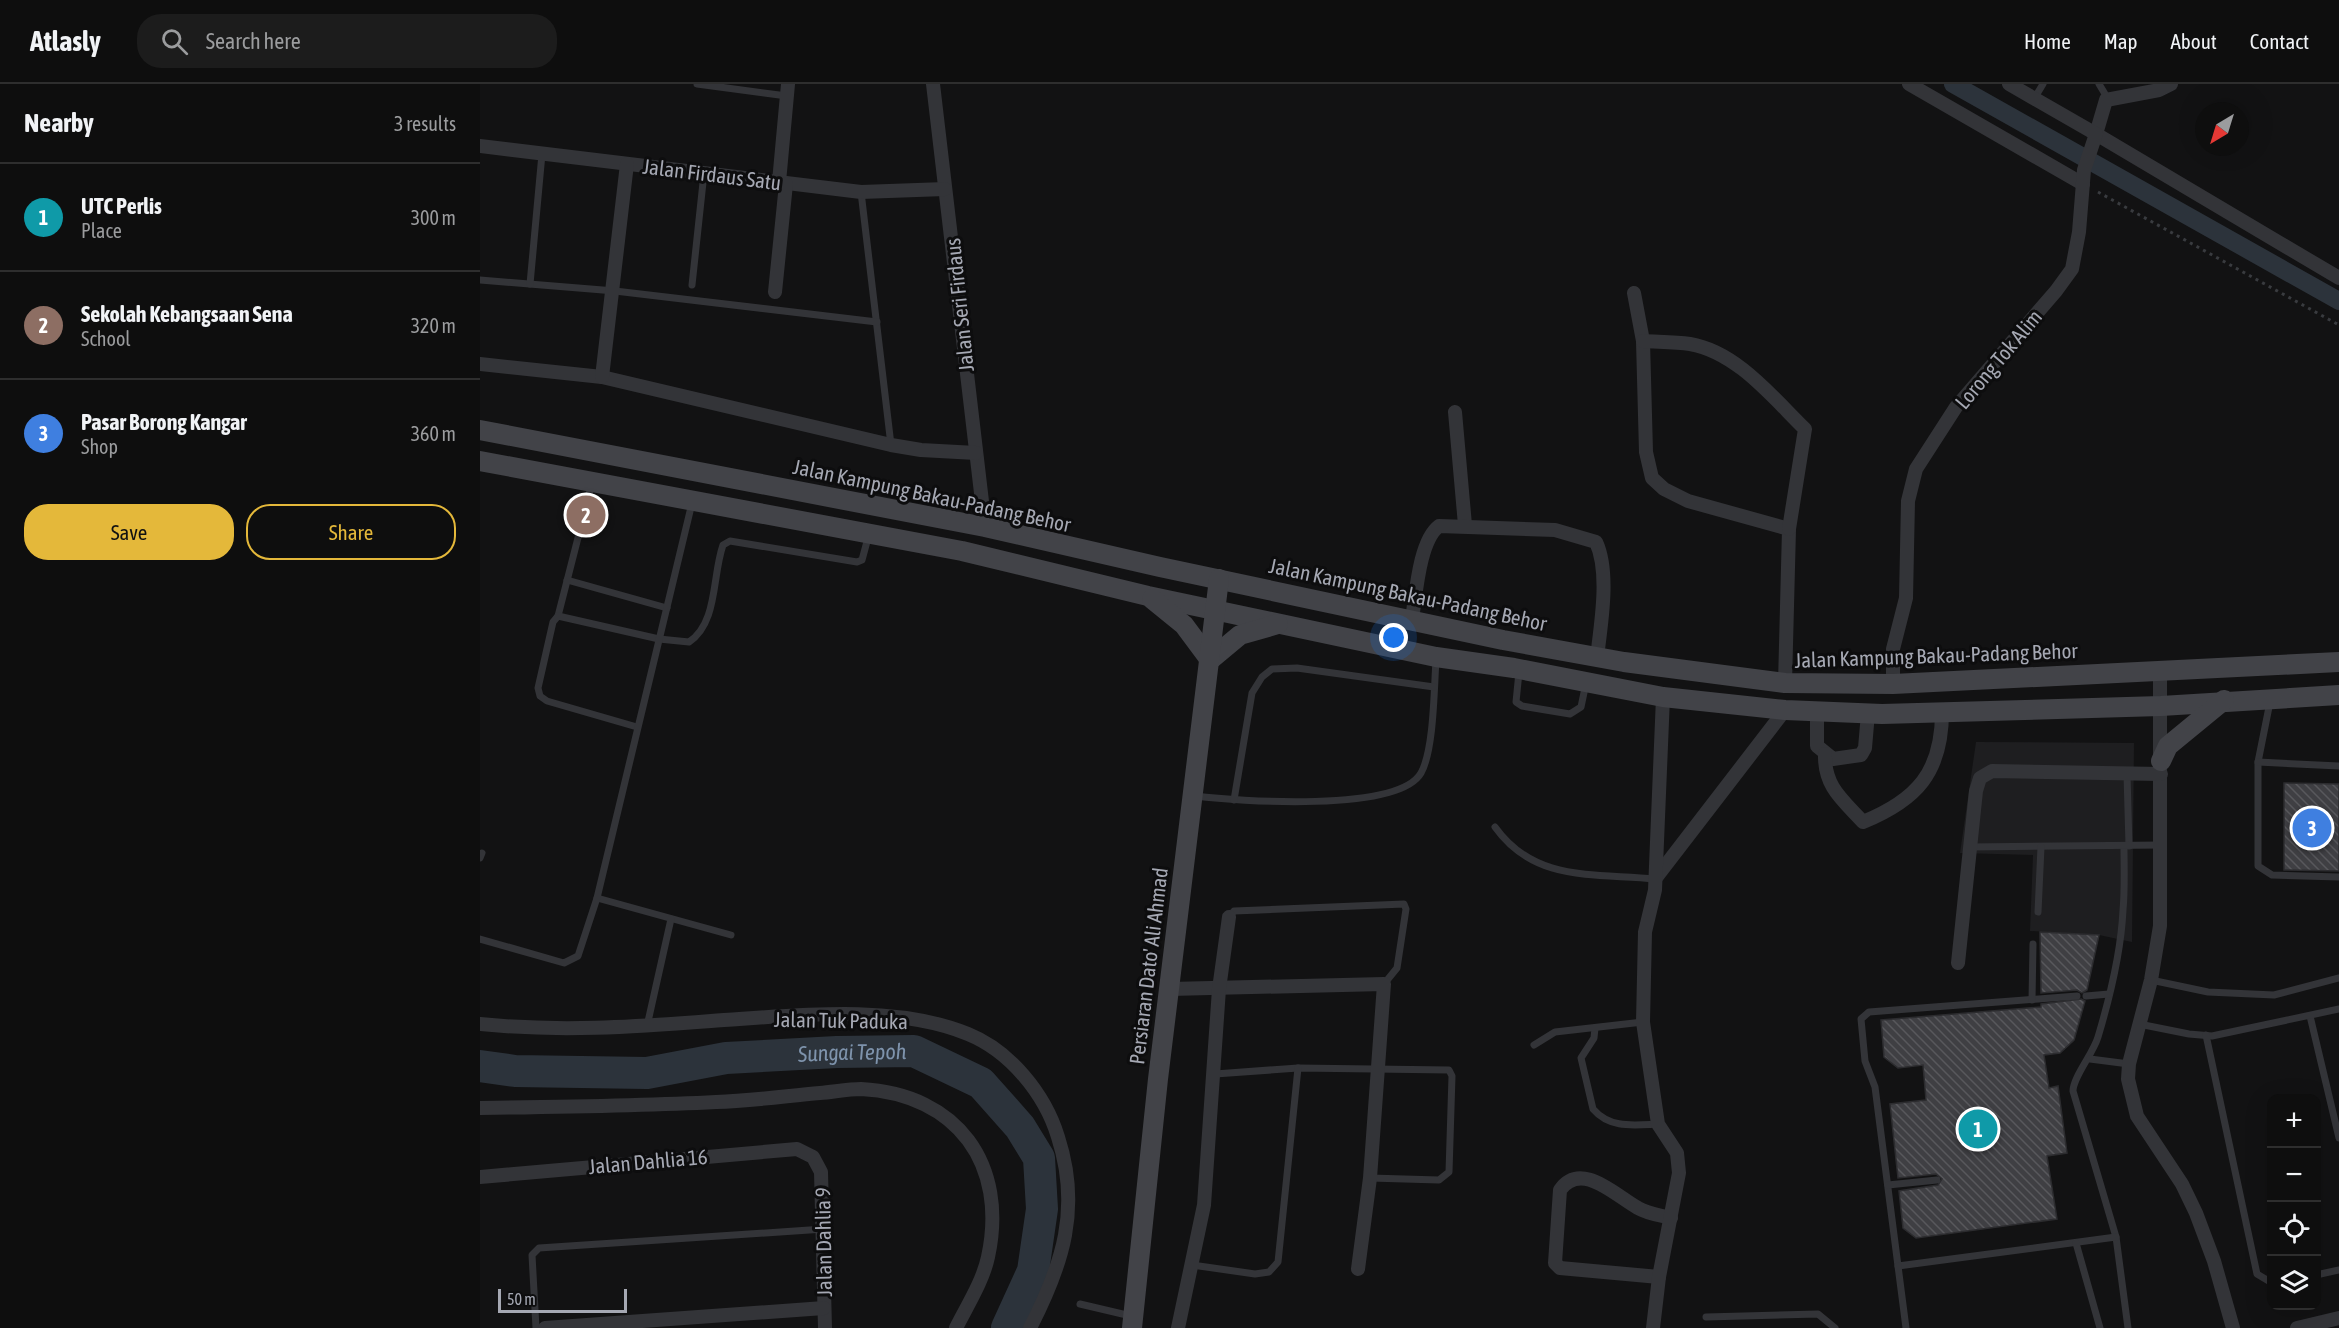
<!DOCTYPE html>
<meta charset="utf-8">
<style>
:root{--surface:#0e0e0e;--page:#1c1c1c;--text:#f1f3f6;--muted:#9b9c9e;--line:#2e2e2e;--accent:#e4b83a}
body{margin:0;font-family:"Asap Condensed",sans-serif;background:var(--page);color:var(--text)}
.controls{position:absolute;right:18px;bottom:18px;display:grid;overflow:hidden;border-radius:12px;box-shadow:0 6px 24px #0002}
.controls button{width:54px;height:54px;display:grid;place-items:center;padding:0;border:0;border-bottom:2px solid var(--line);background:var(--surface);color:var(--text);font:30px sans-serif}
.compass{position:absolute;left:1715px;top:18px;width:54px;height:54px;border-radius:50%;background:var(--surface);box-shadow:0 6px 24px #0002;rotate:218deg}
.scale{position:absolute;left:18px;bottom:15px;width:129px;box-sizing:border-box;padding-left:6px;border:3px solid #a5a8b3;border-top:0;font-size:16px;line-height:21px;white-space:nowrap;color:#a5a8b3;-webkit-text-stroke:4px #0d0d0e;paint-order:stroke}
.you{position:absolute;left:914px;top:554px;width:21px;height:21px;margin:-15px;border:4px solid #fff;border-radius:50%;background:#1a73e8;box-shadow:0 0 0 9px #1a73e833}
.badge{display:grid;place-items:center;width:39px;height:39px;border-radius:50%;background:var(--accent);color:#fff;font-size:20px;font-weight:700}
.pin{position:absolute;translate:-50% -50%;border:3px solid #fff;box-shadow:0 2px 6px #0006}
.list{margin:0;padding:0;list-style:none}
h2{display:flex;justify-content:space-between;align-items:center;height:78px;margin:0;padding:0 24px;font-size:26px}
h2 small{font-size:20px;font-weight:400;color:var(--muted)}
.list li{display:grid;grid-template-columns:39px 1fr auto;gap:18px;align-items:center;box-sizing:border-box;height:108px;padding:0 24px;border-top:2px solid var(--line)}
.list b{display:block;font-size:22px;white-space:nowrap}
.list p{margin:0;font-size:20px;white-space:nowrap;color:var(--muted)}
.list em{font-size:20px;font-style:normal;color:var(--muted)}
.actions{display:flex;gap:12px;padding:18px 24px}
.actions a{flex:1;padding:14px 0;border:2px solid var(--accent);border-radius:24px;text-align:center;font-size:21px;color:var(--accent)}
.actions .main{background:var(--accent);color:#111}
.icon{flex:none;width:33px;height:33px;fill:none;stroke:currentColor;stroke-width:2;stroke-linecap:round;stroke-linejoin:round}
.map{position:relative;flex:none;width:1859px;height:1244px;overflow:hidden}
header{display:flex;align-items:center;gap:36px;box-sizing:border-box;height:84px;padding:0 30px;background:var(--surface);border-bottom:2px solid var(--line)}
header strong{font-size:28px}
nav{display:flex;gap:33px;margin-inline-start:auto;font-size:21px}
.search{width:420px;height:54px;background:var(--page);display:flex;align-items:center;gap:15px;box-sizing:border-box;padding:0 21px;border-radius:24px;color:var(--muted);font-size:22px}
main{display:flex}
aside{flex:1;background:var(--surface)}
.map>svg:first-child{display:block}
.built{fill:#1e1e20}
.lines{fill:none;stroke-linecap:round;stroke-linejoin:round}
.canal{stroke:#2c333b;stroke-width:18}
.river{stroke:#2c333b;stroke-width:32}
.building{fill:url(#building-back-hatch);stroke:#2c2c2f;stroke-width:1.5}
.path{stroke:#393b3f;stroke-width:3;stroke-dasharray:3 4.5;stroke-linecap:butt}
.lane{stroke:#333438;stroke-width:7}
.street{stroke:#333438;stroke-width:14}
.secondary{stroke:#424348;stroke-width:20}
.labels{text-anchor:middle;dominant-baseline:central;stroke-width:6;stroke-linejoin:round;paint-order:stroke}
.street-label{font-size:21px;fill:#a5a8b3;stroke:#0d0d0e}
.water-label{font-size:22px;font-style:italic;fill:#7e93ac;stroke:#0d0d0e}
</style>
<header>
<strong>Atlasly</strong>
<div class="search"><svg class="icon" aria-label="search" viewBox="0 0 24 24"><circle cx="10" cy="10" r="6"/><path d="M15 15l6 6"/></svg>Search here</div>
<nav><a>Home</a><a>Map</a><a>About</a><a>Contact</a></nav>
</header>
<main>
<aside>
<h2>Nearby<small>3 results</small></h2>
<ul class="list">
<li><span class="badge" style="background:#0f9aa8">1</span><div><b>UTC Perlis</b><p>Place</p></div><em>300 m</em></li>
<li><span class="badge" style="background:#8d6e63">2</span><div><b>Sekolah Kebangsaan Sena</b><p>School</p></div><em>320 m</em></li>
<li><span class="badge" style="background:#3f7fe0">3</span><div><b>Pasar Borong Kangar</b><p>Shop</p></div><em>360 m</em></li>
</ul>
<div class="actions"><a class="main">Save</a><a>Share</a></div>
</aside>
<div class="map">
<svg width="1859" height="1244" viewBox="0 0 1859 1244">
<defs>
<pattern id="building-back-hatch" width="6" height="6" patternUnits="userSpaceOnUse" patternTransform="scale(1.5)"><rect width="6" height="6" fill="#3f3f43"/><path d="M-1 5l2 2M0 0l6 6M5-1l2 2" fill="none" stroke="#58585c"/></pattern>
</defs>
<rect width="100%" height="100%" fill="#121213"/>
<polygon class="built" points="1496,658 1654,659 1652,858 1619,851 1550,847 1553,771 1480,769"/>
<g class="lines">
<polyline class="canal" points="1473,0 1859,217"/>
<path class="river" id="s1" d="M0,982L35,987L167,989L246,974L357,968L434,967L501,999L540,1043L559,1074L562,1125L553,1187L527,1244"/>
</g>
<g class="building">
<polygon points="1804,699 1859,700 1859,787 1804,786"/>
<polygon points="1560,848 1619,851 1607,906 1602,909 1597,906 1561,909"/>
<polygon points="1601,915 1605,917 1594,956 1580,969 1564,971 1569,1004 1578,1002 1587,1069 1567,1072 1577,1135 1436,1154 1423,1144 1419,1107 1458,1101 1462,1095 1456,1090 1418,1094 1410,1020 1446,1016 1443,981 1418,984 1404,973 1401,936 1561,923 1561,920"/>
</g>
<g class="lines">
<polyline class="path" points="1618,108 1859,241"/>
<g class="lane">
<polyline points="217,0 307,12"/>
<polyline points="1619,0 1628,15"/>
<polyline points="1554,15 1563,0"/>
<polyline points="381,108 411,361"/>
<polyline points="0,196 135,207 397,238"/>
<polyline points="50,200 62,70"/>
<polyline points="212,201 224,89"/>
<polyline points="87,496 187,524"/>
<polyline points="78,532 112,399"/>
<polyline points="1039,588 1036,618 1042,622 1090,630 1101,623 1106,599"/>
<polyline points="1790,618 1778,678 1778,782 1792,791 1859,793"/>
<path d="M157,643L67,617L60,612L58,604L73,538L78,532L179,555L209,558C238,539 232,492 243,461L250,457L377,478L382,476L389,450"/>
<polyline points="1778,678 1859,682"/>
<polyline points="1647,690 1649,762"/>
<path d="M715,712C757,717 918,729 941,689C954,666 954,604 956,576"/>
<polyline points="754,716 772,609 782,593 792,585 817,584 954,603"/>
<path d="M1015,743C1055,799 1115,789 1175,795"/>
<path d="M1644,762C1644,783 1645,805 1643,826C1641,868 1630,913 1618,953C1613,970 1593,993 1593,1007L1636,1153L1648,1244"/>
<polyline points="1490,763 1681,761"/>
<polyline points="0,774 2,769"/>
<polyline points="117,814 251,851"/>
<polyline points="1558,828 1561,763"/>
<polyline points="749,833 754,827 924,820 926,825 917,884 904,900"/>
<polyline points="0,855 84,879 98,872 117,814 212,419"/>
<polyline points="1671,896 1728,908 1794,911 1859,894"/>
<polyline points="1597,912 1389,928 1381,935 1385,977 1395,1003 1418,1182 1636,1153"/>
<polyline points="1606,912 1629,910"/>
<polyline points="1552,916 1553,860"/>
<polyline points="1830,932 1859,1054"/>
<polyline points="1659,940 1709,950 1732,952 1859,925"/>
<polyline points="167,942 191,835"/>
<path d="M1115,944L1114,954L1101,974L1113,1025C1130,1045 1154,1041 1178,1040"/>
<polyline points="1726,951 1777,1190 1792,1199"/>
<polyline points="1054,961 1075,948 1163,938"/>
<polyline points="1610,975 1649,980"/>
<polyline points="735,990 818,984 969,986 972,992 969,1088 959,1096 890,1094"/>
<polyline points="1408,1101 1457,1096"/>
<polyline points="1596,1159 1620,1244"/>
<polyline points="712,1181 775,1190 789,1188 798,1178 818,984"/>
<polyline points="1418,1182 1426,1244"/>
<polyline points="1836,1191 1859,1186"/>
<polyline points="600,1220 651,1232"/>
<polyline points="1226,1233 1338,1230 1355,1244"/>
<polyline points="56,1244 52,1171 59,1164 344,1145"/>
</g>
<g class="street">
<polyline points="453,0 505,443"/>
<polyline points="1429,0 1603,100"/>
<polyline points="1691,0 1679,6 1626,16 1616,50 1859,194"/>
<polyline points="0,62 381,108 465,105"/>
<polyline points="299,98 308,0"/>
<polyline points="295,208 306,100"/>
<polyline points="1154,209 1163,257 1166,368 1172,394 1184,405 1208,417 1309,445 1305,599"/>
<path d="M1163,257C1179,258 1195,258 1210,260C1257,268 1293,314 1325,345L1309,445"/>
<polyline points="0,280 122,293 411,361 441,366 496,369"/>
<polyline points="122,293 147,80"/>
<polyline points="975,328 985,441"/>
<path d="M932,535C936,511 939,457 959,442L1075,446L1116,458C1130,488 1121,540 1117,573"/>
<polyline points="1680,586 1680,842 1671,896 1649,980 1648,995 1657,1032 1702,1100 1716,1129 1734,1177 1753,1244"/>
<polyline points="1413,600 1413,565 1426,514 1428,417 1436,385 1476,323 1576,207 1592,185 1599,148 1604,86 1616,50 1529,0"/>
<polyline points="1337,627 1337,662 1353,675 1381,671 1385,664 1388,629"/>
<path d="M1345,670C1344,703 1363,716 1383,738C1437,716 1462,688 1462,628"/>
<polyline points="1175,795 1305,626"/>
<polyline points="1478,879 1496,707 1500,694 1512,687 1681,690"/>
<polyline points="690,905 904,900 890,1094 878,1185"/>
<path d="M0,940C78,948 154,943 231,937C310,932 413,919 488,950C530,967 565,1010 578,1053C601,1124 583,1180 550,1244"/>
<path d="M0,1024C79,1023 158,1022 236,1018C271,1017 306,1012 340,1009C353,1008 368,1005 381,1005C478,1010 528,1081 508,1173C503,1197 487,1222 476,1244"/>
<polyline points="0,1093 317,1065 333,1073 341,1088 345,1244"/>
<path d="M1179,1193L1080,1184L1075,1179L1080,1106C1101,1076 1136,1112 1158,1124C1168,1130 1180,1131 1191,1134"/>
<polyline points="65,1244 344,1224"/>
<polyline points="698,1244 724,1121 739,905 749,833"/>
<polyline points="1173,1244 1179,1193 1199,1089 1197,1069 1178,1040 1163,938 1165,848 1175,806 1183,613"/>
<polyline points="1817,1244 1859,1234"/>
</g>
<g class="secondary">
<polyline points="0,346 505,443 680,483 1023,556 1144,578 1305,599 1413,600 1859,578"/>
<polyline points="0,377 482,467 668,512 956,573 1034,584 1183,613 1305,626 1402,630 1681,622 1859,611"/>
<polyline points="672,515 704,541 730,576"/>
<polyline points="730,576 760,551 798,540"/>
<polyline points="1681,677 1688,662 1744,616"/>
<polyline points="652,1244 678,995 739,495"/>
</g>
</g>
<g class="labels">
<g class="street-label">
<text transform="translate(232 90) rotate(7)">Jalan Firdaus Satu</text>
<text transform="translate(479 221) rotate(-96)">Jalan Seri Firdaus</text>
<text transform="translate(1518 275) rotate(-50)">Lorong Tok Alim</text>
<text transform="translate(452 411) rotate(12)">Jalan Kampung Bakau-Padang Behor</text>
<text transform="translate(928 510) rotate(12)">Jalan Kampung Bakau-Padang Behor</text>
<text transform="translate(1456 571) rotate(-2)">Jalan Kampung Bakau-Padang Behor</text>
<text transform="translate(668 882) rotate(-83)">Persiaran Dato' Ali Ahmad</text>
<text transform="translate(361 936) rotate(1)">Jalan Tuk Paduka</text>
<text transform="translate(168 1077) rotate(-5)">Jalan Dahlia 16</text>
<text transform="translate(343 1158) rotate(-91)">Jalan Dahlia 9</text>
</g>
<g class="water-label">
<text stroke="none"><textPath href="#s1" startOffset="374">Sungai Tepoh</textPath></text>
</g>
</g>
</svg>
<div class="controls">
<button>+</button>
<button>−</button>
<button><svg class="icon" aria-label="locate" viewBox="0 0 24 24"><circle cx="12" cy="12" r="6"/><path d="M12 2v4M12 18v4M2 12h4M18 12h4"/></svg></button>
<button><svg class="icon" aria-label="layers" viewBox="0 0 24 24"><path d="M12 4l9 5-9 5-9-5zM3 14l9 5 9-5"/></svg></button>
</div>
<svg class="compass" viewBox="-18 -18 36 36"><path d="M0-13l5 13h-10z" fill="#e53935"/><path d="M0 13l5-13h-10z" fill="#9b9c9e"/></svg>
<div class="scale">50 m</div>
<div class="you"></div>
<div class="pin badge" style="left:1498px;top:1045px;background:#0f9aa8">1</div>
<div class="pin badge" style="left:106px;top:431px;background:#8d6e63">2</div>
<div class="pin badge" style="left:1832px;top:744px;background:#3f7fe0">3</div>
</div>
</main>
